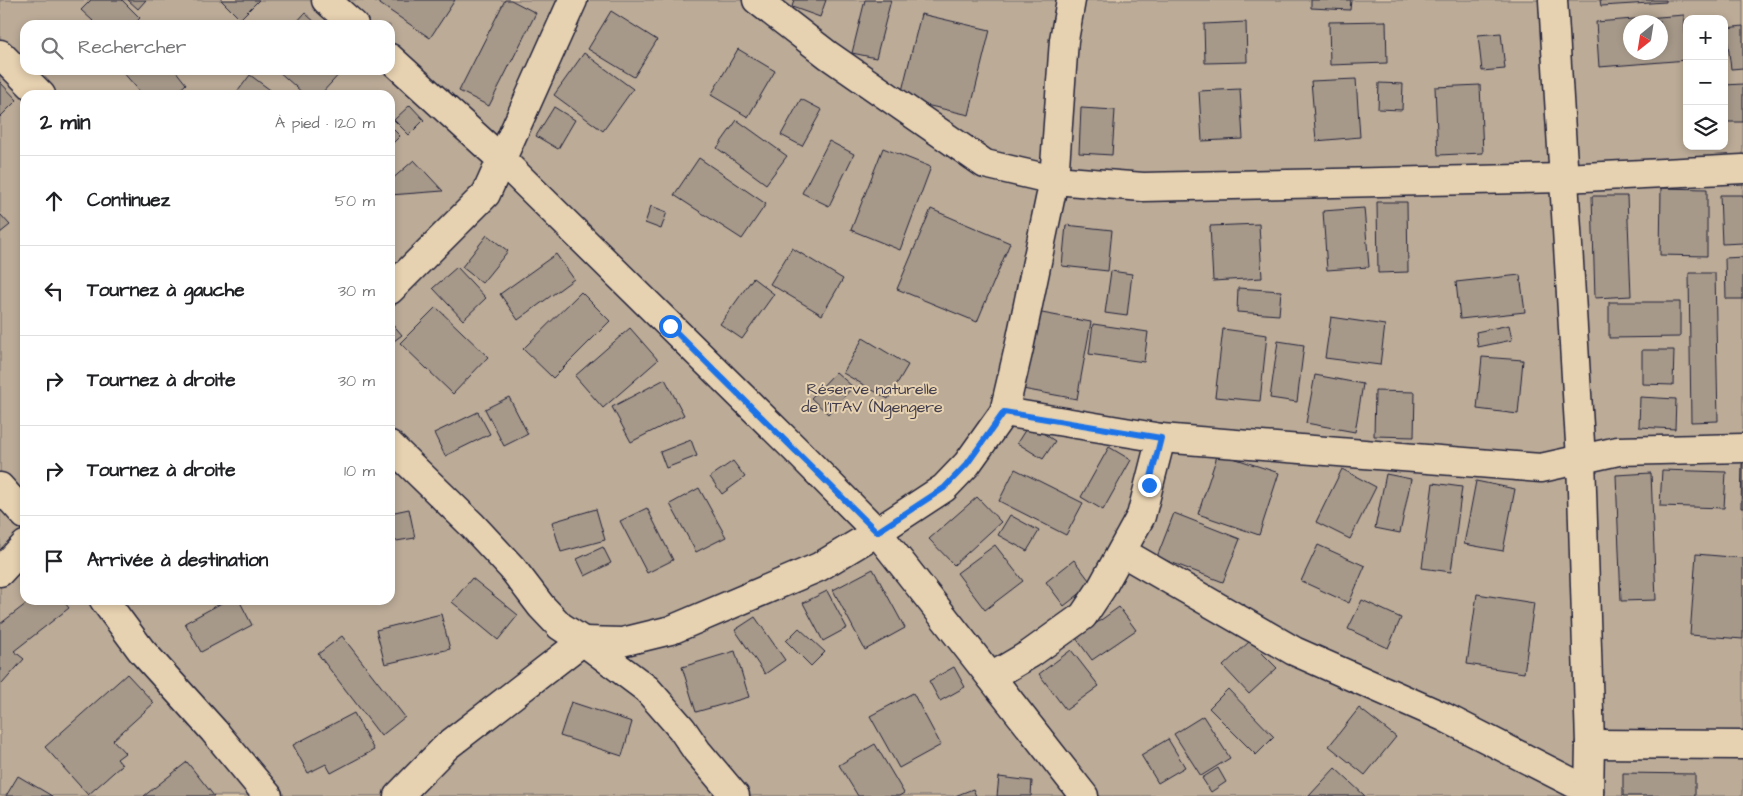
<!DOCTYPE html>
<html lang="fr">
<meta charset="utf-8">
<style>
:root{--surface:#fff;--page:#f6f6f6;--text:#202124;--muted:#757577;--line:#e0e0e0}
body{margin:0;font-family:"Architects Daughter",sans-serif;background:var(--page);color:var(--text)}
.controls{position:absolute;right:15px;top:15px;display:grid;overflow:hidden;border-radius:10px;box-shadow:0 2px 8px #0003}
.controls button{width:45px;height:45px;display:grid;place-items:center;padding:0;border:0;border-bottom:1px solid var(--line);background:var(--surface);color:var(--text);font:25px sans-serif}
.compass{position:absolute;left:1623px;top:15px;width:45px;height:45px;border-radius:50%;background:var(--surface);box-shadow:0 2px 8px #0003;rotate:210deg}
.stop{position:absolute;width:15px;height:15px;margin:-11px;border:4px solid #1a73e8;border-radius:50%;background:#fff}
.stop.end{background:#1a73e8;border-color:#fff;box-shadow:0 1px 5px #0008}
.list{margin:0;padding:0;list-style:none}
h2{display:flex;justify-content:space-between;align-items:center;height:65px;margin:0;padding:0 20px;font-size:21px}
h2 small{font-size:16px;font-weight:400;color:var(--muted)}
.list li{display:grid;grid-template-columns:32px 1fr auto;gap:15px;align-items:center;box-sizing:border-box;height:90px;padding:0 20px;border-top:1px solid var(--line)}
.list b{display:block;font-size:19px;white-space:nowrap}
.list em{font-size:16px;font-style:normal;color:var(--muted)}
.icon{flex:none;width:28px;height:28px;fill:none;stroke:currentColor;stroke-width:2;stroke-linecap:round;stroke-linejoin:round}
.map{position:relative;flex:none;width:1743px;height:796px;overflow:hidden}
.search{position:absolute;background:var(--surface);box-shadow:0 2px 8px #0003;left:20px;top:20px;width:375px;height:55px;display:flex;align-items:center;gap:12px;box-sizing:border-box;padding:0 18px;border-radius:15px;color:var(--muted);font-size:19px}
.panel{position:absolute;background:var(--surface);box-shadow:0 2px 8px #0003;left:20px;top:90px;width:375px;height:515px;border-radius:15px}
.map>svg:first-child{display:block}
.green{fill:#bbab97;stroke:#6e6669;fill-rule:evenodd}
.building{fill:#a6998a;stroke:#22223b;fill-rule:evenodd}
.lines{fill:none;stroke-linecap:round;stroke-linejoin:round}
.street-casing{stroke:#22223b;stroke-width:31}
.secondary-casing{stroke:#22223b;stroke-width:31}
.street{stroke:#e6d1b0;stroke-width:28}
.secondary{stroke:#e6d1b0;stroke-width:28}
.route{stroke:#1a73e8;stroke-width:6}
.labels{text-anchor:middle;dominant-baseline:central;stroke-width:4;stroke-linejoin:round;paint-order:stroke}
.park-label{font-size:16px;fill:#413d4d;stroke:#e6d1b0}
</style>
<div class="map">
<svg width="1743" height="796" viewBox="0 0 1743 796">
<rect width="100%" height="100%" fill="#dac6a9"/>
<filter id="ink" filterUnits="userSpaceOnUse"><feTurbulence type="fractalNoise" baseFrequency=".02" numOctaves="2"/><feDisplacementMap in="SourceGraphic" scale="10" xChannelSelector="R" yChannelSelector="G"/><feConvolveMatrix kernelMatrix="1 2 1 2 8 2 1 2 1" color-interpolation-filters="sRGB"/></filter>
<g filter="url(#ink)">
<path class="green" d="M0,0H1743V796H0ZM1687,19H1724V146H1687ZM1630,22H1660V52H1630ZM25,25H390V70H25ZM25,95H390V600H25Z"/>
<g class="building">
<polygon points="91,0 122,0 140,18 133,25 89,25 93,21 81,10"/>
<polygon points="128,0 146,0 138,9"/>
<polygon points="221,0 259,0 240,19"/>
<polygon points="374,0 455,0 430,38"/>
<polygon points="505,0 511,0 536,13 489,106 459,91"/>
<polygon points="794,0 826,0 820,17 792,7"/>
<polygon points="865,0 891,0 876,58 852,53"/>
<polygon points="1311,0 1351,0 1350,10 1311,8"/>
<polygon points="1600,0 1666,0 1666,2 1601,6"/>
<polygon points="611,11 657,40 634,77 588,49"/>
<polygon points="305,13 318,25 294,25"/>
<polygon points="921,14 990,30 969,115 900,99"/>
<path d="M1684,15L1687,60L1599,67L1596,22ZM1630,22H1660V52H1630Z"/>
<polygon points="1386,21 1387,63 1330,65 1329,22"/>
<polygon points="1246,22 1247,62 1205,63 1204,24"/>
<polygon points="1743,26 1743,68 1731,69 1726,28"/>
<polygon points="1501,33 1505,69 1482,71 1478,35"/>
<polygon points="738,49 775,71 748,117 711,95"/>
<polygon points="584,53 633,89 603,131 554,95"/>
<polygon points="121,70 175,70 186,84 174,95 143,95"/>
<polygon points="277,70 343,70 320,95 305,95"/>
<polygon points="250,75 277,95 235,95"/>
<polygon points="1356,79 1360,137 1316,141 1311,81"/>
<polygon points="0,82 17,100 0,117"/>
<polygon points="1379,83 1403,84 1402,110 1378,109"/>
<polygon points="1743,84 1743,122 1724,122 1724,85"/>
<polygon points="1480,85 1483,153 1438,155 1435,87"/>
<polygon points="1240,89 1243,139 1202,141 1199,91"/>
<polygon points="801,99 822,110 802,146 781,135"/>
<polygon points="410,105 424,120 409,135 394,120"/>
<polygon points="554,107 575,120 558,149 536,136"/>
<polygon points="1081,108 1115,110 1112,155 1079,153"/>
<polygon points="737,120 787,156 766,184 717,148"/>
<polygon points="390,126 400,136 390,146"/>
<polygon points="829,141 854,154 829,206 802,193"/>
<polygon points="883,148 931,167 900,250 851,230"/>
<polygon points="699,158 766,204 742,239 674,195"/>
<polygon points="414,160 443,191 390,195 390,181"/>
<polygon points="1661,188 1707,189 1707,256 1660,255"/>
<polygon points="1720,195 1743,195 1743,243 1722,244"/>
<polygon points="1592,196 1627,196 1631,296 1595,298"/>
<polygon points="1377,202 1407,202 1408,272 1378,273"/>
<polygon points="651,206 667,212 661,229 645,223"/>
<polygon points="1364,208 1369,267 1327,270 1323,211"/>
<polygon points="931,209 1010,243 977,322 897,289"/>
<polygon points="0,214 10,225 0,233"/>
<polygon points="1259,224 1262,278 1213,281 1210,226"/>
<polygon points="1066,225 1112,230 1108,271 1062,266"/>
<polygon points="487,235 508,251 482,283 462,267"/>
<polygon points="792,248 843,279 822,315 770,284"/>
<polygon points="556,254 574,279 518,320 500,294"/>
<polygon points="1743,257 1743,299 1726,299 1725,258"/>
<polygon points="457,267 486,298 463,320 433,288"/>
<polygon points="1111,271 1132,274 1127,316 1105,313"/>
<polygon points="1689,273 1715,273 1718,421 1691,422"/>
<polygon points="1520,275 1525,312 1460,319 1456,282"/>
<polygon points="753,278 774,294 742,339 720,324"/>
<polygon points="1238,288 1281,291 1279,315 1237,312"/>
<polygon points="581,292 610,321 553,378 523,349"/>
<polygon points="1609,302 1680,302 1680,337 1609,338"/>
<polygon points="436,307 488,357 453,394 400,343"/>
<polygon points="1031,311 1091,322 1077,399 1017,388"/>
<polygon points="1331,317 1385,325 1380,365 1325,358"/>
<polygon points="391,322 402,335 390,344 390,323"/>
<polygon points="1093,324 1148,332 1144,362 1089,354"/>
<polygon points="1509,325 1512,340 1478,347 1476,332"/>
<polygon points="630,328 658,360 603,408 575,376"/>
<polygon points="1223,329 1267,335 1260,401 1215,397"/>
<polygon points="863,338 908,365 888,399 843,373"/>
<polygon points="1278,341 1304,345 1297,402 1270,398"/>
<polygon points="1642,350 1674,350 1673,385 1642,384"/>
<polygon points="1482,357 1523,360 1518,414 1477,409"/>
<polygon points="836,372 853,387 828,414 811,398"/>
<polygon points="1315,375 1363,384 1355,432 1306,423"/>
<polygon points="665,379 684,415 631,442 612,407"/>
<polygon points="1375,391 1415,392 1414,437 1374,436"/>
<polygon points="509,397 528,434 504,446 485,409"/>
<polygon points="1640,397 1676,399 1675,429 1639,427"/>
<polygon points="478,412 490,434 445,456 434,433"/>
<polygon points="1029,424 1055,441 1043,459 1017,443"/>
<polygon points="691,440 697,456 666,468 660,452"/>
<polygon points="1109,447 1131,460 1103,510 1081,497"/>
<polygon points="1218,453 1279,473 1259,535 1198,514"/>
<polygon points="733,461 745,477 722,494 710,477"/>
<polygon points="1742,464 1743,464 1743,508 1741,508"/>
<polygon points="1015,469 1083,503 1066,535 999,501"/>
<polygon points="1342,469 1376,487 1350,539 1316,522"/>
<polygon points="1662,470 1726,472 1724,508 1660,506"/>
<polygon points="1651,473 1656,600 1621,601 1616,475"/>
<polygon points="1386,474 1411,479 1400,533 1375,528"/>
<polygon points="1476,481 1515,489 1503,551 1464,544"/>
<polygon points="1433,483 1462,487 1451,572 1422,568"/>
<polygon points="699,488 726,537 696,552 670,504"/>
<polygon points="977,497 1001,522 954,565 929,539"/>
<polygon points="647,508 673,560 647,573 620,521"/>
<polygon points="409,509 415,538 390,542 390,513"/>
<polygon points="596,509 605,540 561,552 552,522"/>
<polygon points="1174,513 1240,539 1223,582 1157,557"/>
<polygon points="1010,515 1039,531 1027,551 998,535"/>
<polygon points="995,545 1023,581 985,610 957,573"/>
<polygon points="1318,545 1365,566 1349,603 1301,581"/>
<polygon points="603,547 611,563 585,576 577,559"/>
<polygon points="1696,554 1743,558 1743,639 1690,635"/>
<polygon points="1074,560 1092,584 1064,606 1046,582"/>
<polygon points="873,569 905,628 865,650 833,590"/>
<polygon points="472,578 518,615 498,640 452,602"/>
<polygon points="827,591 847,628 823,641 803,603"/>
<polygon points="1477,594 1534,603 1524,673 1467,664"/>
<polygon points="31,600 69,600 65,603 69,608 14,651 24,659 2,684 0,682 0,624"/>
<polygon points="227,600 239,600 252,625 201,652 185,623"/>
<polygon points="1362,600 1401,618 1388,648 1348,629"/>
<polygon points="1119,607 1136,630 1092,660 1076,638"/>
<polygon points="441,614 450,649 385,664 376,630"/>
<polygon points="755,617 785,660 765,674 735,630"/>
<polygon points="799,628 825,652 811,666 786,641"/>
<polygon points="342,636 405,717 381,736 318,654"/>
<polygon points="1250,641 1277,668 1249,694 1223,666"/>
<polygon points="1071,650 1099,686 1066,710 1039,674"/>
<polygon points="735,651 749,697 696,712 682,667"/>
<polygon points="954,667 965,687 940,701 929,681"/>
<polygon points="127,674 154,703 113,740 125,753 117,759 122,765 88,795 45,747"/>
<polygon points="1228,689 1274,737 1256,755 1209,708"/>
<polygon points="913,693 941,745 899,768 870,716"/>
<polygon points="571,702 632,722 622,756 560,736"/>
<polygon points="1359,708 1396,737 1365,775 1329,746"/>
<polygon points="354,713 374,750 331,773 326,764 308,773 293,745"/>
<polygon points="1203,716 1230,758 1201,776 1174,734"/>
<polygon points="1168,739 1185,767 1158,783 1141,755"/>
<polygon points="875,744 904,793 899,796 858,796 839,765"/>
<polygon points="187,762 214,796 144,796"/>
<polygon points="1218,768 1226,782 1211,792 1202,778"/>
<polygon points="1335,768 1365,796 1309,796"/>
<polygon points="1623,773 1695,774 1695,796 1623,796"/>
<polygon points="18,776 52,796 6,796"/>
<polygon points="999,777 1032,781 1031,796 997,796"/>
<polygon points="973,789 976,796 955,796"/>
</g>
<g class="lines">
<defs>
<g id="street">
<polyline points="326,0 354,25"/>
<polyline points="757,0 828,55 985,164 1054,180 1143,187 1564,178 1743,169"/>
<polyline points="0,54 41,95"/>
<polyline points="390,58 502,160 796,450 877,532 1084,796"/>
<polyline points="390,290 486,194 573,0"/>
<polyline points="1004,412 1161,438 1541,468 1618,451 1743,448"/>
<polyline points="390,445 472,525 512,568 541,606 560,626 583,641 647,689 682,729 697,751 735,796"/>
<polyline points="0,487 25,515"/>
<polyline points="1122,552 1294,651 1444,717 1589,791"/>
<polyline points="0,572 25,545"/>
<polyline points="104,600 141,650 214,731 268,796"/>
<polyline points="991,677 1030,654 1083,616 1101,589 1141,516 1161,438"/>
<polyline points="1590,744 1743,745"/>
<polyline points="398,796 447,746 583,641 622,642 671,630 819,567 877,532 944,488 967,464 1004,412 1019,348 1054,180 1064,40 1071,0"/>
</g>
<polyline id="secondary" points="1553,0 1581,459 1590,744 1589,796"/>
</defs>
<use href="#street" class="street-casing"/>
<use href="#secondary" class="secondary-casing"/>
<use href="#street" class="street"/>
<use href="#secondary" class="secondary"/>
</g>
</g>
<g class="lines" filter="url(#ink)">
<polyline class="route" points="670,326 877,532 944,488 967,464 1004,412 1161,438 1149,485"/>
</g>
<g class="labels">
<g class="park-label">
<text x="872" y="389">Réserve naturelle<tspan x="872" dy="18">de l'ITAV (Ngengere</tspan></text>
</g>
</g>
</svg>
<div class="controls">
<button>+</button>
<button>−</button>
<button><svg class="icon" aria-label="layers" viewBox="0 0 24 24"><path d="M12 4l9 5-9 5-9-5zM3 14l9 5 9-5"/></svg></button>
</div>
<svg class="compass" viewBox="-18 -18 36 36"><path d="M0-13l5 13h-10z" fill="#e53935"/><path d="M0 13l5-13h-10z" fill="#757577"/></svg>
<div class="stop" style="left:670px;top:326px"></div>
<div class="stop end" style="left:1149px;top:485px"></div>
<div class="search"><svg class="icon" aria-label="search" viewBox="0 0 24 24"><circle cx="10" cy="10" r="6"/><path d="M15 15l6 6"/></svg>Rechercher</div>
<section class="panel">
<h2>2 min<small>À pied · 120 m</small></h2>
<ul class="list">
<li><svg class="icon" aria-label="ahead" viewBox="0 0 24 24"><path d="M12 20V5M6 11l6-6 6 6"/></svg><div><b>Continuez</b></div><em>50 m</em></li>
<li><svg class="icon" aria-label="left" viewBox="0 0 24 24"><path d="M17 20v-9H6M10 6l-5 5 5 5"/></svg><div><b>Tournez à gauche</b></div><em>30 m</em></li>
<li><svg class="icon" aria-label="right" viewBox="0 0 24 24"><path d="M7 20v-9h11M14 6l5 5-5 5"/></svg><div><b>Tournez à droite</b></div><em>30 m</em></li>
<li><svg class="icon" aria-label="right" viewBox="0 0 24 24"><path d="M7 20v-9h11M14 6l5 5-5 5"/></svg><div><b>Tournez à droite</b></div><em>10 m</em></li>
<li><svg class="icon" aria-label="arrive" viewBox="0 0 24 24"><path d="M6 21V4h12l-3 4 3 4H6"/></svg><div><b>Arrivée à destination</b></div></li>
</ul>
</section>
</div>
